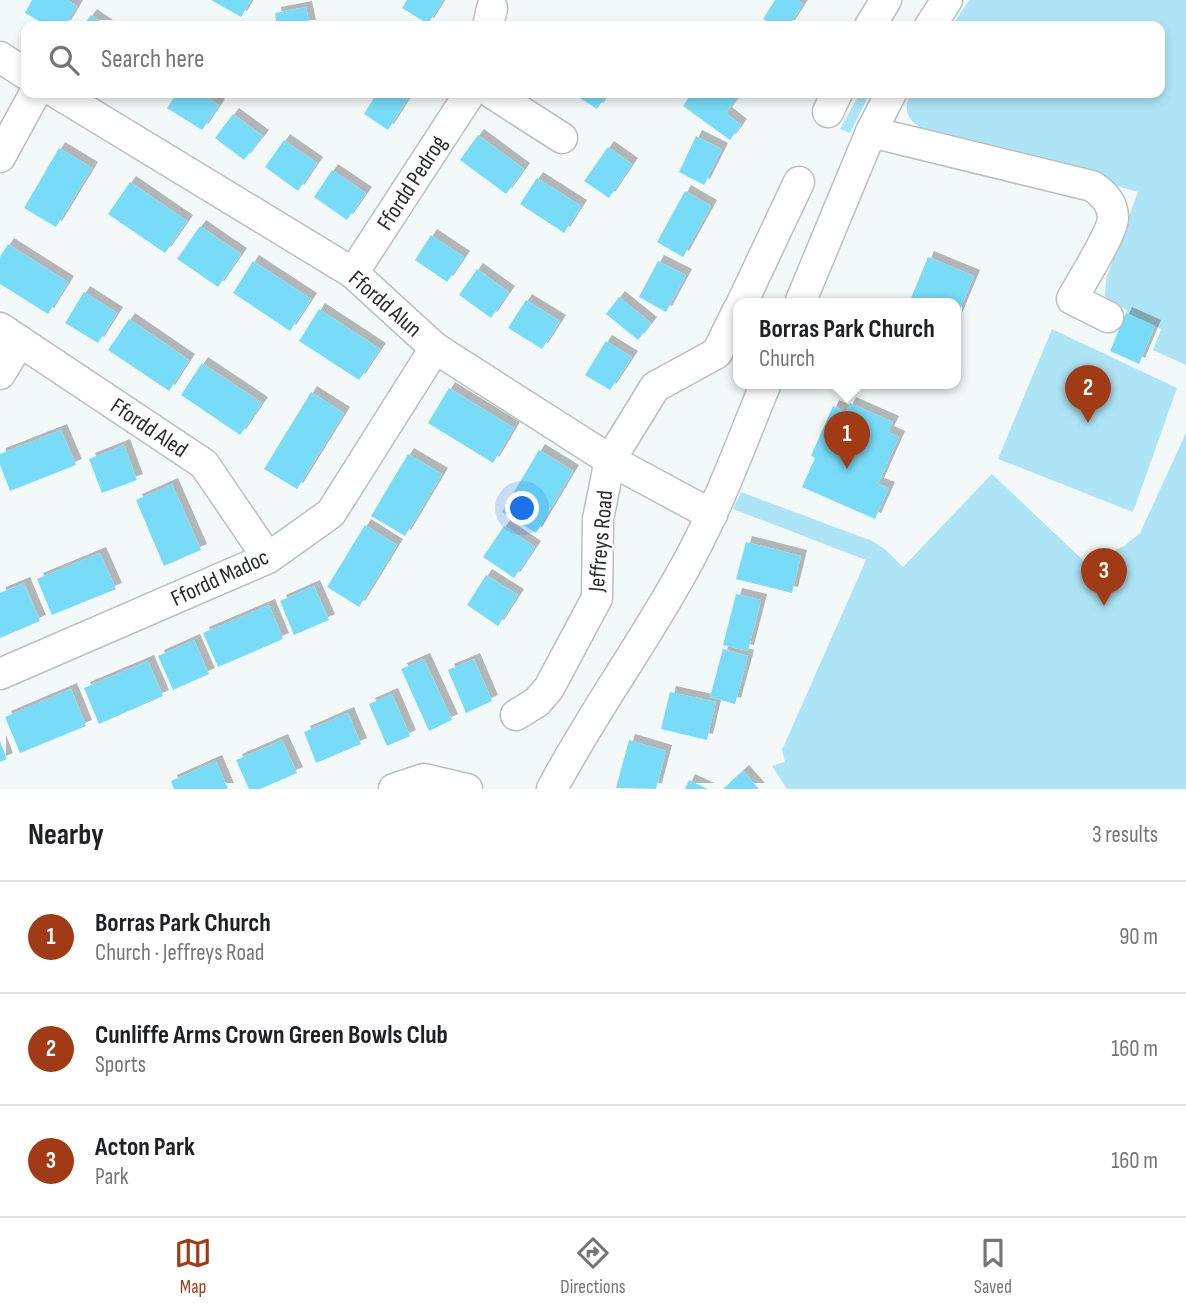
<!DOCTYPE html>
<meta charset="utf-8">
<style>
:root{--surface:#fff;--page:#f6f6f6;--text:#202124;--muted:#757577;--line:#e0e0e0;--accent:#a13b15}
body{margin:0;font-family:"Sofia Sans Condensed",sans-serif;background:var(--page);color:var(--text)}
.you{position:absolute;left:523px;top:509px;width:24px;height:24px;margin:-18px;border:5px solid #fff;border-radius:50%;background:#1a73e8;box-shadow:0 0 0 10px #1a73e833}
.badge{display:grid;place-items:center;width:46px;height:46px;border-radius:50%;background:var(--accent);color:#fff;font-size:23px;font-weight:700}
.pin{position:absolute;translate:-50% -58px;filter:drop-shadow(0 2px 4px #0008)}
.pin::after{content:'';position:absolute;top:37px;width:24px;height:21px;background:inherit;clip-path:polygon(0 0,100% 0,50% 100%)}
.popup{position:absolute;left:733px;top:298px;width:228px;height:91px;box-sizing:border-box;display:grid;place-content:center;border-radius:14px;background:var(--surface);filter:drop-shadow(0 2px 5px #0005);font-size:23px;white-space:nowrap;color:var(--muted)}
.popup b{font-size:26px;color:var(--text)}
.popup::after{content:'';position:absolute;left:50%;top:100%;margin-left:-14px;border:14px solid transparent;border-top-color:var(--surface)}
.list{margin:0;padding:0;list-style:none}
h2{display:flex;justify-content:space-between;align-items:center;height:91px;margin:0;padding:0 28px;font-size:30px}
h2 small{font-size:23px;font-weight:400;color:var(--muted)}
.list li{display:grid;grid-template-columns:46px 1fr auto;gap:21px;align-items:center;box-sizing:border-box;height:112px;padding:0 28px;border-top:2px solid var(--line)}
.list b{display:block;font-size:26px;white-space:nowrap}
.list p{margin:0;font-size:23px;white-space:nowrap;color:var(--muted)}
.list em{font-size:23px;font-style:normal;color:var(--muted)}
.icon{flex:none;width:38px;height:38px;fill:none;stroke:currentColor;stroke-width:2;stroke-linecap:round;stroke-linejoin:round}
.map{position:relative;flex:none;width:1186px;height:789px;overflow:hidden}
.search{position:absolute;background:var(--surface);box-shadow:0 4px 10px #0003;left:21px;right:21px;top:21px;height:77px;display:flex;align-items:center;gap:18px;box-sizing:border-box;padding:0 24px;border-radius:14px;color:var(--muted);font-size:26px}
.sheet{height:427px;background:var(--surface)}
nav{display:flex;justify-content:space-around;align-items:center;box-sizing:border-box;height:98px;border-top:2px solid var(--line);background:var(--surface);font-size:19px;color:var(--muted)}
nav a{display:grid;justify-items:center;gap:4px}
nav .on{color:var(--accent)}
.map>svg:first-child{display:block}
.green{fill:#ade5f6}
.building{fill:#78dcf8;filter:url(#shadow)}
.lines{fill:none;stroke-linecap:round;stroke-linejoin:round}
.minor-casing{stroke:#babfc1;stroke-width:33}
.minor{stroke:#fff;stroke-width:30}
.labels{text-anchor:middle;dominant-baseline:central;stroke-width:5;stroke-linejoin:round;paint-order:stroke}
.street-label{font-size:23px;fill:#2a2c2d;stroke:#fff}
</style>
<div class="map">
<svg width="1186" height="789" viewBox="0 0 1186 789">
<defs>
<filter id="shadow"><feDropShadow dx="6" dy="-6" stdDeviation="0" flood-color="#0004"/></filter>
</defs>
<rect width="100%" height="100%" fill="#f3f8f9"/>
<g class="green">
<path d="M969,0H1186V365L1153,350L1161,329L1126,313L1127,310L1109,301L1105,296L1106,279L1138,192L933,133C914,127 899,114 911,93H1160V26H952Z"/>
<polygon points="860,93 870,93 850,133 840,129"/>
<polygon points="1052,329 1177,388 1133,512 998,459"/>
<polygon points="1186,433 1186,789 787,789 772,766 785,762 782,750 866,560 733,509 741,492 872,541 885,549 903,567 992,474 1086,563 1124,546 1140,533"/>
</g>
<g class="building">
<polygon points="32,0 67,0 77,6 65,26 48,26 25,13"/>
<polygon points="211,0 251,0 241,17"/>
<polygon points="407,0 443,0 428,24 402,8"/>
<polygon points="775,0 797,0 803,4 789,26 775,26 763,19"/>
<polygon points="306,7 310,26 277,26 275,13"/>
<polygon points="91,15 107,26 83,26"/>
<polygon points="177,93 199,93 219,105 202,130 167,108"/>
<polygon points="377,93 400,93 408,98 388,130 364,114"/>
<polygon points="572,93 608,93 597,109"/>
<polygon points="692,93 741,93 726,113 741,125 730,140 683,106"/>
<polygon points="233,114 263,136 244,160 215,138"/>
<polygon points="478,135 524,169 506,194 460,160"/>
<polygon points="696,136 722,149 704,185 679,172"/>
<polygon points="284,140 317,163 298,191 265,167"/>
<polygon points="608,147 632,164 609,198 584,181"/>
<polygon points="59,148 92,168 56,227 24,208"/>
<polygon points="332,170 366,193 347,220 314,197"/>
<polygon points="537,178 581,206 564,233 520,204"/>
<polygon points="130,182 187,221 165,253 108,214"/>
<polygon points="685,191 711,206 683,257 657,242"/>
<polygon points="200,226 241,254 218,287 177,259"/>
<polygon points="431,235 464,257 447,282 415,260"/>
<polygon points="8,244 68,282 48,314 0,284 0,257"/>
<polygon points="928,257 974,276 956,319 956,303 909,303"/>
<polygon points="253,261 311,299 290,331 233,293"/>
<polygon points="658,261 686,275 666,312 639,297"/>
<polygon points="477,269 509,292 491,318 459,295"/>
<polygon points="84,292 117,313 98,343 65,323"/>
<polygon points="619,297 651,323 638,340 606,314"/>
<polygon points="526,300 560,321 542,349 508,328"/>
<polygon points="319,309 380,349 359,380 299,341"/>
<polygon points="1126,313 1155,326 1139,364 1110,351"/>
<polygon points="129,319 189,360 169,391 108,350"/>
<polygon points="606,341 632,357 610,390 585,375"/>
<polygon points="202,363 262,403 240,435 181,395"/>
<polygon points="449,388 514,428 493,463 428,423"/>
<polygon points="311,392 344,413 297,489 264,469"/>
<polygon points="850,403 893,422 888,432 899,437 878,484 889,488 875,519 802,487 815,458 811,456 833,406 846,412"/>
<polygon points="61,430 76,465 10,491 0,465 0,454"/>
<polygon points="124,445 137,480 102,493 89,459"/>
<polygon points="539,450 573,471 536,533 502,512"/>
<polygon points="408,454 442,474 405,536 371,516"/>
<polygon points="172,484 201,550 164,566 136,500"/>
<polygon points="365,525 397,545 359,607 327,587"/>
<polygon points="504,526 535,547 514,578 483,557"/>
<polygon points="746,542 801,556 792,593 736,579"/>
<polygon points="100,553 116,589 52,615 37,579"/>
<polygon points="486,575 518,595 498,626 467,605"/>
<polygon points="24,583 40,621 0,638 0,593"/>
<polygon points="314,586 329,620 294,635 280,601"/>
<polygon points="736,594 761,600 748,651 723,645"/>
<polygon points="269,605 283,639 218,667 203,633"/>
<polygon points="194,640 209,674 173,690 158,656"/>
<polygon points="723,649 748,656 735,704 710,697"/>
<polygon points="424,659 452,720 429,731 401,669"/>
<polygon points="474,659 492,701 466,713 448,670"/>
<polygon points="148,661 163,696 99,724 84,688"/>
<polygon points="71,689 86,726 20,753 5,717"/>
<polygon points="670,692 716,702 707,740 661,729"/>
<polygon points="392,694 410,736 387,746 369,704"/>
<polygon points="348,713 361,744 316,763 304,732"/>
<polygon points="282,740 297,773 260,789 249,789 236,760"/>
<polygon points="629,740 666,751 656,789 616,788"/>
<polygon points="0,741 7,759 0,762"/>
<polygon points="216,761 228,789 174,789 171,781"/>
<polygon points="743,771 759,789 723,789"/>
<polygon points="689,780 708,789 685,789"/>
</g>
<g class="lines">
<defs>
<g id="minor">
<polyline points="488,26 492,8"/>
<polyline points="870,26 886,0"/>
<polyline points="930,26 947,0"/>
<polyline points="0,57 26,74"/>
<polyline points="57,93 353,273 435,348 610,460 712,515"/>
<polyline points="492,93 562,138"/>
<polyline points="828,112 837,93"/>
<path d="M871,132L1092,186C1103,193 1113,203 1113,218C1112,234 1081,282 1072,299L1108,317"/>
<polyline points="0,157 35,93"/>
<polyline points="353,273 470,93"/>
<polyline points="742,303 799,182"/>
<polyline points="800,303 871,132 891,93"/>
<polyline points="0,328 204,464 268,558"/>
<polyline points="0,374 20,341"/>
<polyline points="0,674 268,558 331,513 435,348"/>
<polyline points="516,715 537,702 549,688 597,598 598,519 610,460 655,387 717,353 738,310"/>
<polyline points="394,789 424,779 467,789"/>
<path d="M552,789C592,713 643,644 684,569C717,510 740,446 766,383"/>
</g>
</defs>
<use href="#minor" class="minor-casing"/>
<use href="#minor" class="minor"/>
</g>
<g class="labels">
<g class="street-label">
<text transform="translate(412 183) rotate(-57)">Ffordd Pedrog</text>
<text transform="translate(385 304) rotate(41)">Ffordd Alun</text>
<text transform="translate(149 428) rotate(34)">Ffordd Aled</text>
<text transform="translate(601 541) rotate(-85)">Jeffreys Road</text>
<text transform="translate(220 578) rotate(-25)">Ffordd Madoc</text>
</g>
</g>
</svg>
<div class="you"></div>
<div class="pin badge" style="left:847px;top:469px">1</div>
<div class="popup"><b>Borras Park Church</b>Church</div>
<div class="pin badge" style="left:1088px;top:423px">2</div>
<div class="pin badge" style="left:1104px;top:606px">3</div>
<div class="search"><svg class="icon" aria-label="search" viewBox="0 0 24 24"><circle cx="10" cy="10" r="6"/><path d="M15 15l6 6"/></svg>Search here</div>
</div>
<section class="sheet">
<h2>Nearby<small>3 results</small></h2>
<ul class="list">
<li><span class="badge">1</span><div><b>Borras Park Church</b><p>Church · Jeffreys Road</p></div><em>90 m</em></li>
<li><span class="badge">2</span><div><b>Cunliffe Arms Crown Green Bowls Club</b><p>Sports</p></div><em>160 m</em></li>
<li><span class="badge">3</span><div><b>Acton Park</b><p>Park</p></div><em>160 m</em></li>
</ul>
</section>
<nav>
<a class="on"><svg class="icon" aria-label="map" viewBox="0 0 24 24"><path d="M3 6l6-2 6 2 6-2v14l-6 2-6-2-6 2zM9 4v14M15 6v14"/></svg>Map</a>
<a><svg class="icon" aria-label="directions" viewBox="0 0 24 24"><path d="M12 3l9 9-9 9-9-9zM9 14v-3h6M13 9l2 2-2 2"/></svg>Directions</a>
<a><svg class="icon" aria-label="saved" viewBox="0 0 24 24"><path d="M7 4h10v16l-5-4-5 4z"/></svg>Saved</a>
</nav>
